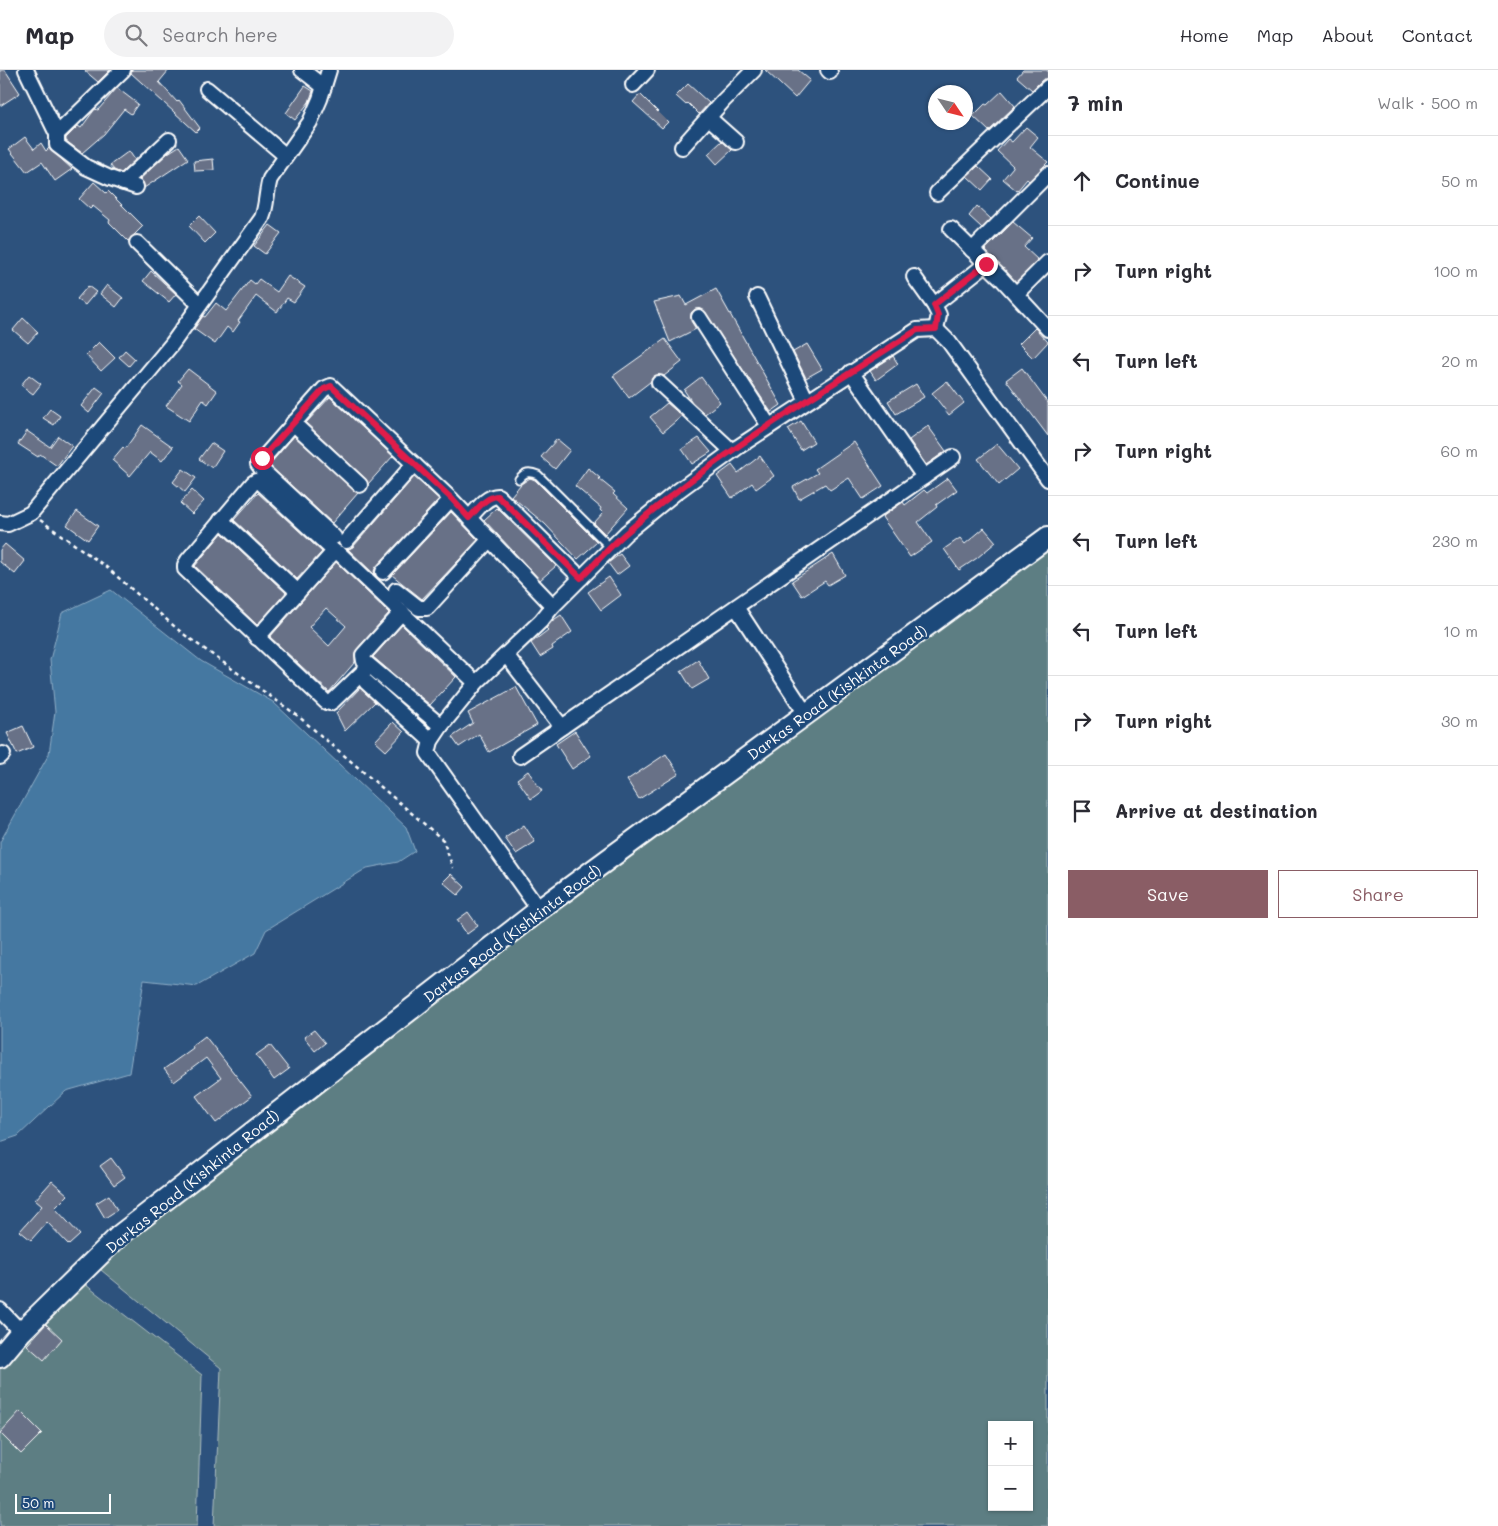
<!DOCTYPE html>
<meta charset="utf-8">
<style>
:root{--surface:#fff;--page:#f2f2f3;--text:#2b2b33;--muted:#7c7c81;--line:#e1e1e2;--accent:#8a5d65}
body{margin:0;font-family:Mali,sans-serif;background:var(--page);color:var(--text)}
.controls{position:absolute;right:15px;bottom:15px;display:grid;overflow:hidden;border-radius:0px;box-shadow:0 1px 4px #0004}
.controls button{width:45px;height:45px;display:grid;place-items:center;padding:0;border:0;border-bottom:1px solid var(--line);background:var(--surface);color:var(--text);font:25px sans-serif}
.compass{position:absolute;left:928px;top:15px;width:45px;height:45px;border-radius:50%;background:var(--surface);box-shadow:0 1px 4px #0004;rotate:125deg}
.scale{position:absolute;left:15px;bottom:12px;width:96px;box-sizing:border-box;padding-left:5px;border:2px solid #fff;border-top:0;font-size:14px;line-height:18px;white-space:nowrap;color:#fff;-webkit-text-stroke:4px #1f4a7a;paint-order:stroke}
.stop{position:absolute;width:15px;height:15px;margin:-11px;border:4px solid #e11d48;border-radius:50%;background:#fff}
.stop.end{background:#e11d48;border-color:#fff;box-shadow:0 1px 5px #0008}
.list{margin:0;padding:0;list-style:none}
h2{display:flex;justify-content:space-between;align-items:center;height:65px;margin:0;padding:0 20px;font-size:21px}
h2 small{font-size:16px;font-weight:400;color:var(--muted)}
.list li{display:grid;grid-template-columns:32px 1fr auto;gap:15px;align-items:center;box-sizing:border-box;height:90px;padding:0 20px;border-top:1px solid var(--line)}
.list b{display:block;font-size:19px;white-space:nowrap}
.list em{font-size:16px;font-style:normal;color:var(--muted)}
.actions{display:flex;gap:10px;padding:15px 20px}
.actions a{flex:1;padding:11px 0;border:1px solid var(--accent);border-radius:0px;text-align:center;font-size:18px;color:var(--accent)}
.actions .main{background:var(--accent);color:#fff}
.icon{flex:none;width:28px;height:28px;fill:none;stroke:currentColor;stroke-width:2;stroke-linecap:round;stroke-linejoin:round}
.map{position:relative;flex:none;width:1048px;height:1456px;overflow:hidden}
header{display:flex;align-items:center;gap:30px;box-sizing:border-box;height:70px;padding:0 25px;background:var(--surface);border-bottom:1px solid var(--line)}
header strong{font-size:24px}
nav{display:flex;gap:28px;margin-inline-start:auto;font-size:18px}
.search{width:350px;height:45px;background:var(--page);display:flex;align-items:center;gap:12px;box-sizing:border-box;padding:0 18px;border-radius:28px;color:var(--muted);font-size:19px}
main{display:flex}
aside{flex:1;background:var(--surface)}
.map>svg:first-child{display:block}
.green{fill:#5d7e83;stroke:#aebec1;fill-rule:evenodd}
.water{fill:#4478a1;stroke:#8faec7}
.building{fill:#677187;stroke:#fff;fill-rule:evenodd}
.lines{fill:none;stroke-linecap:round;stroke-linejoin:round}
.service-casing{stroke:#fff;stroke-width:11}
.minor-casing{stroke:#fff;stroke-width:18}
.secondary-casing{stroke:#fff;stroke-width:24}
.path{stroke:#fff;stroke-width:2.5;stroke-dasharray:4 4;stroke-linecap:butt}
.service{stroke:#1f4a7a;stroke-width:7}
.minor{stroke:#1f4a7a;stroke-width:14}
.secondary{stroke:#1f4a7a;stroke-width:20}
.route{stroke:#e11d48;stroke-width:6}
.labels{text-anchor:middle;dominant-baseline:central;stroke-width:5;stroke-linejoin:round;paint-order:stroke}
.street-label{font-size:15px;fill:#fff;stroke:#1f4a7a}
</style>
<header>
<strong>Map</strong>
<div class="search"><svg class="icon" aria-label="search" viewBox="0 0 24 24"><circle cx="10" cy="10" r="6"/><path d="M15 15l6 6"/></svg>Search here</div>
<nav><a>Home</a><a>Map</a><a>About</a><a>Contact</a></nav>
</header>
<main>
<div class="map">
<svg width="1048" height="1456" viewBox="0 0 1048 1456">
<rect width="100%" height="100%" fill="#2d527d"/>
<filter id="ink" filterUnits="userSpaceOnUse"><feTurbulence type="fractalNoise" baseFrequency=".02" numOctaves="2"/><feDisplacementMap in="SourceGraphic" scale="10" xChannelSelector="R" yChannelSelector="G"/><feConvolveMatrix kernelMatrix="1 2 1 2 8 2 1 2 1" color-interpolation-filters="sRGB"/></filter>
<g filter="url(#ink)">
<g class="green">
<path d="M1048,474V1456H214L221,1298L90,1191L399,957L1044,475ZM992,1355H1029V1437H992Z"/>
<polygon points="77,1208 202,1305 197,1456 0,1456 0,1298"/>
</g>
<polygon class="water" points="111,520 201,591 273,632 406,757 415,781 398,792 367,798 266,860 255,883 197,916 144,910 129,1003 66,1021 18,1066 0,1072 0,772 49,684 55,642 50,590 62,543"/>
<g class="building">
<polygon points="0,0 5,0 20,23 0,36"/>
<polygon points="84,0 110,0 98,12"/>
<polygon points="132,0 169,0 159,12 177,32 179,30 200,58 196,62 131,3"/>
<polygon points="765,0 798,0 810,10 795,28"/>
<polygon points="1023,0 1048,0 1048,8 1042,10 1032,20 1017,7"/>
<polygon points="688,14 709,33 699,44 688,33 686,35 676,26"/>
<polygon points="305,16 313,21 309,32 295,50 286,43"/>
<polygon points="117,18 138,34 131,44 124,39 104,64 82,83 66,71 66,68 78,56 81,58 95,39 98,40"/>
<polygon points="1002,21 1015,36 989,61 973,46 985,34 987,35"/>
<polygon points="640,24 668,52 662,58 633,32"/>
<polygon points="1026,57 1038,67 1030,77 1048,92 1029,111 1027,109 1017,121 1003,109 1013,97 1013,96 997,81 1008,69 1012,72"/>
<polygon points="25,67 34,79 41,73 46,81 49,78 72,99 55,111 42,92 27,102 9,79"/>
<polygon points="722,71 732,80 717,94 708,84"/>
<polygon points="179,76 188,89 144,118 143,112 140,109 168,83"/>
<polygon points="129,81 135,90 121,103 114,100 110,95"/>
<polygon points="213,89 214,100 195,101 194,91"/>
<polygon points="978,96 992,109 982,120 967,106"/>
<polygon points="94,112 106,123 108,121 143,156 128,171 109,152 110,150 93,136 90,139 79,129"/>
<polygon points="977,136 991,149 982,158 969,146"/>
<polygon points="199,146 215,163 205,173 189,156"/>
<polygon points="1013,152 1032,168 1024,177 1038,190 1016,212 985,180"/>
<polygon points="270,155 281,163 265,184 254,176"/>
<polygon points="151,201 176,224 169,232 143,211"/>
<polygon points="288,206 305,217 294,232 287,228 277,242 256,226 238,251 240,252 233,262 227,257 215,274 194,259 203,246 205,247 216,233 226,241 250,210 255,214 259,209 277,222"/>
<polygon points="107,215 123,228 116,237 100,224"/>
<polygon points="88,216 96,222 85,235 77,229"/>
<polygon points="716,219 781,335 771,342 703,240 695,239 691,243 691,251 696,259 670,272 654,232 681,226 686,235"/>
<polygon points="23,248 38,262 28,273 13,260"/>
<polygon points="1035,258 1048,272 1033,288 1019,274"/>
<polygon points="665,269 682,292 664,306 657,305 653,307 650,312 629,328 613,306"/>
<polygon points="99,272 115,288 101,301 86,285"/>
<polygon points="807,274 822,299 806,308 793,282"/>
<polygon points="125,280 135,289 129,296 119,287"/>
<polygon points="893,286 898,294 876,310 870,301"/>
<polygon points="1022,298 1048,333 1048,366 1006,310"/>
<polygon points="188,299 217,321 208,334 203,330 189,351 166,336 182,314 178,311"/>
<polygon points="29,305 41,314 33,324 21,315"/>
<polygon points="701,307 720,332 705,344 692,332 684,320"/>
<polygon points="947,311 964,333 949,345 932,323"/>
<polygon points="916,314 924,327 896,344 888,331"/>
<polygon points="96,317 104,323 89,343 81,336"/>
<polygon points="330,327 393,386 368,414 366,409 306,353"/>
<polygon points="667,333 682,346 663,362 650,347"/>
<polygon points="50,339 60,346 54,355 43,348"/>
<polygon points="801,351 814,372 801,380 788,359"/>
<polygon points="142,355 173,377 162,391 150,382 130,406 112,390 123,377 125,379"/>
<polygon points="928,356 946,381 926,395 909,370"/>
<polygon points="27,361 50,377 58,366 72,376 57,396 40,384 38,387 18,374"/>
<polygon points="294,366 358,423 332,453 269,395"/>
<polygon points="699,368 711,382 692,394 682,379"/>
<polygon points="557,369 570,380 555,399 541,387"/>
<polygon points="854,372 883,416 863,429 849,408 830,420 825,414 799,429 793,417 818,403 815,399"/>
<polygon points="211,373 223,381 212,398 199,389"/>
<polygon points="997,374 1018,399 999,415 978,389"/>
<polygon points="760,386 774,406 756,419 752,413 732,428 717,406 732,395 738,403"/>
<polygon points="588,398 600,408 599,409 615,422 613,424 628,438 605,464 594,453 603,443 600,440 601,438 575,416"/>
<polygon points="183,399 196,408 185,422 173,412"/>
<polygon points="414,407 439,429 377,496 374,501 375,505 348,479 353,477"/>
<polygon points="530,408 535,410 597,472 578,489 545,454 511,426 521,414"/>
<polygon points="948,408 957,420 936,435 937,437 918,452 932,472 910,487 882,447 903,432 905,435 924,420 927,423"/>
<polygon points="192,420 204,431 192,444 180,433"/>
<polygon points="258,423 322,482 297,509 234,450"/>
<polygon points="497,438 556,496 540,510 484,450"/>
<polygon points="77,441 98,456 88,470 67,455"/>
<polygon points="451,442 478,470 422,529 392,505"/>
<polygon points="984,458 996,472 977,488 959,500 944,479 960,468 965,474"/>
<polygon points="222,463 286,523 257,555 195,496"/>
<polygon points="5,474 25,491 15,504 0,492 0,480"/>
<polygon points="620,484 629,496 617,505 608,493"/>
<polygon points="833,484 845,505 828,515 825,511 802,526 792,511"/>
<path d="M336,492L389,543L357,579L355,583V592L329,622L270,567ZM326,538L346,556L329,576L309,557Z"/>
<polygon points="609,507 621,525 601,540 588,522"/>
<polygon points="561,545 572,562 552,576 553,579 540,587 531,573 548,560 546,558 552,551"/>
<polygon points="402,555 456,607 430,635 373,587"/>
<polygon points="698,590 709,609 692,619 681,601"/>
<polygon points="516,617 537,655 489,682 479,664 459,677 452,667 473,653 468,643"/>
<polygon points="360,618 375,632 345,661 336,643"/>
<polygon points="393,652 404,662 386,681 375,671"/>
<polygon points="23,656 33,677 17,684 7,663"/>
<polygon points="575,661 591,686 572,699 556,674"/>
<polygon points="666,684 679,704 639,729 627,710"/>
<polygon points="528,701 542,721 531,729 517,709"/>
<polygon points="524,755 535,772 516,784 505,768"/>
<polygon points="451,804 465,817 458,825 443,812"/>
<polygon points="468,842 478,856 467,864 457,850"/>
<polygon points="314,960 325,973 315,981 304,967"/>
<polygon points="205,966 252,1026 216,1053 196,1026 221,1008 206,988 174,1012 164,999 193,978 192,976"/>
<polygon points="270,975 289,999 274,1010 256,985"/>
<polygon points="111,1088 125,1107 114,1115 100,1096"/>
<polygon points="52,1111 68,1125 55,1138 80,1165 69,1175 47,1152 31,1170 20,1161 42,1136 35,1130"/>
<polygon points="109,1125 117,1140 105,1148 96,1133"/>
<polygon points="46,1254 62,1269 44,1290 27,1275"/>
<polygon points="20,1341 42,1363 21,1384 0,1363"/>
</g>
<g class="lines">
<defs>
<path id="service" d="M519,409C525,402 529,401 538,405L611,478"/>
<g id="minor">
<polyline points="26,0 57,64 57,75 86,97 110,108 136,117"/>
<polyline points="302,0 324,17"/>
<polyline points="828,0 830,2"/>
<polyline points="633,15 647,0"/>
<polyline points="207,19 286,86"/>
<polyline points="709,48 736,72"/>
<polyline points="57,64 123,0"/>
<polyline points="682,77 723,31 754,0"/>
<polyline points="123,113 169,70"/>
<polyline points="937,123 1048,17"/>
<polyline points="951,159 1001,208 1048,259"/>
<polyline points="137,173 199,234"/>
<polyline points="972,180 1048,104"/>
<polyline points="914,207 934,235 939,245 936,259"/>
<polyline points="1016,224 1048,192"/>
<polyline points="757,227 807,331"/>
<polyline points="934,235 986,194"/>
<polyline points="699,247 769,356"/>
<polyline points="851,302 924,407"/>
<polyline points="659,313 732,381"/>
<polyline points="293,353 360,415"/>
<path d="M469,448C477,440 486,426 498,426L581,508"/>
<polyline points="221,450 298,522"/>
<path d="M0,453L8,454L31,443L172,274L262,148C267,135 266,122 270,109L310,52L320,29L329,0"/>
<polyline points="334,467 263,401 258,394 324,319 331,316 451,429 553,536"/>
<polyline points="346,471 414,394"/>
<polyline points="335,482 261,413 256,411 253,413 188,490 185,495 185,499 326,632 330,633 333,631 369,596"/>
<polyline points="383,502 451,429"/>
<polyline points="396,520 419,538 427,538 490,469"/>
<polyline points="736,537 806,644"/>
<polyline points="402,542 363,585 364,591 441,656"/>
<polyline points="257,568 330,486 335,482 340,484 476,613"/>
<polyline points="507,586 562,657"/>
<polyline points="366,612 431,671"/>
<polyline points="520,686 953,387"/>
<polyline points="0,687 3,684"/>
<polyline points="539,840 428,683 431,671 441,656 476,613 541,551 553,536 626,463 675,423 738,377 917,260 936,259 949,272 1048,409"/>
<polyline points="0,1240 21,1262"/>
</g>
<polyline id="secondary" points="0,1287 21,1262 120,1165 539,840 1048,467"/>
</defs>
<use href="#service" class="service-casing"/>
<use href="#minor" class="minor-casing"/>
<use href="#secondary" class="secondary-casing"/>
<polyline class="path" points="40,450 105,496 182,563 298,646 443,770 453,798"/>
<use href="#service" class="service"/>
<use href="#minor" class="minor"/>
<use href="#secondary" class="secondary"/>
</g>
</g>
<g class="lines" filter="url(#ink)">
<path class="route" d="M262,388L324,319L331,316L452,429L469,448C477,440 486,426 498,426L581,508C596,493 610,476 627,462C715,385 818,324 917,260L936,259L938,245L934,235L986,194"/>
</g>
<g class="labels">
<g class="street-label">
<text transform="translate(837 622) rotate(-36)">Darkas Road (Kishkinta Road)</text>
<text transform="translate(512 863) rotate(-37)">Darkas Road (Kishkinta Road)</text>
<text transform="translate(192 1111) rotate(-39)">Darkas Road (Kishkinta Road)</text>
</g>
</g>
</svg>
<div class="controls">
<button>+</button>
<button>−</button>
</div>
<svg class="compass" viewBox="-18 -18 36 36"><path d="M0-13l5 13h-10z" fill="#e53935"/><path d="M0 13l5-13h-10z" fill="#7c7c81"/></svg>
<div class="scale">50 m</div>
<div class="stop" style="left:262px;top:388px"></div>
<div class="stop end" style="left:986px;top:194px"></div>
</div>
<aside>
<h2>7 min<small>Walk · 500 m</small></h2>
<ul class="list">
<li><svg class="icon" aria-label="ahead" viewBox="0 0 24 24"><path d="M12 20V5M6 11l6-6 6 6"/></svg><div><b>Continue</b></div><em>50 m</em></li>
<li><svg class="icon" aria-label="right" viewBox="0 0 24 24"><path d="M7 20v-9h11M14 6l5 5-5 5"/></svg><div><b>Turn right</b></div><em>100 m</em></li>
<li><svg class="icon" aria-label="left" viewBox="0 0 24 24"><path d="M17 20v-9H6M10 6l-5 5 5 5"/></svg><div><b>Turn left</b></div><em>20 m</em></li>
<li><svg class="icon" aria-label="right" viewBox="0 0 24 24"><path d="M7 20v-9h11M14 6l5 5-5 5"/></svg><div><b>Turn right</b></div><em>60 m</em></li>
<li><svg class="icon" aria-label="left" viewBox="0 0 24 24"><path d="M17 20v-9H6M10 6l-5 5 5 5"/></svg><div><b>Turn left</b></div><em>230 m</em></li>
<li><svg class="icon" aria-label="left" viewBox="0 0 24 24"><path d="M17 20v-9H6M10 6l-5 5 5 5"/></svg><div><b>Turn left</b></div><em>10 m</em></li>
<li><svg class="icon" aria-label="right" viewBox="0 0 24 24"><path d="M7 20v-9h11M14 6l5 5-5 5"/></svg><div><b>Turn right</b></div><em>30 m</em></li>
<li><svg class="icon" aria-label="arrive" viewBox="0 0 24 24"><path d="M6 21V4h12l-3 4 3 4H6"/></svg><div><b>Arrive at destination</b></div></li>
</ul>
<div class="actions"><a class="main">Save</a><a>Share</a></div>
</aside>
</main>
